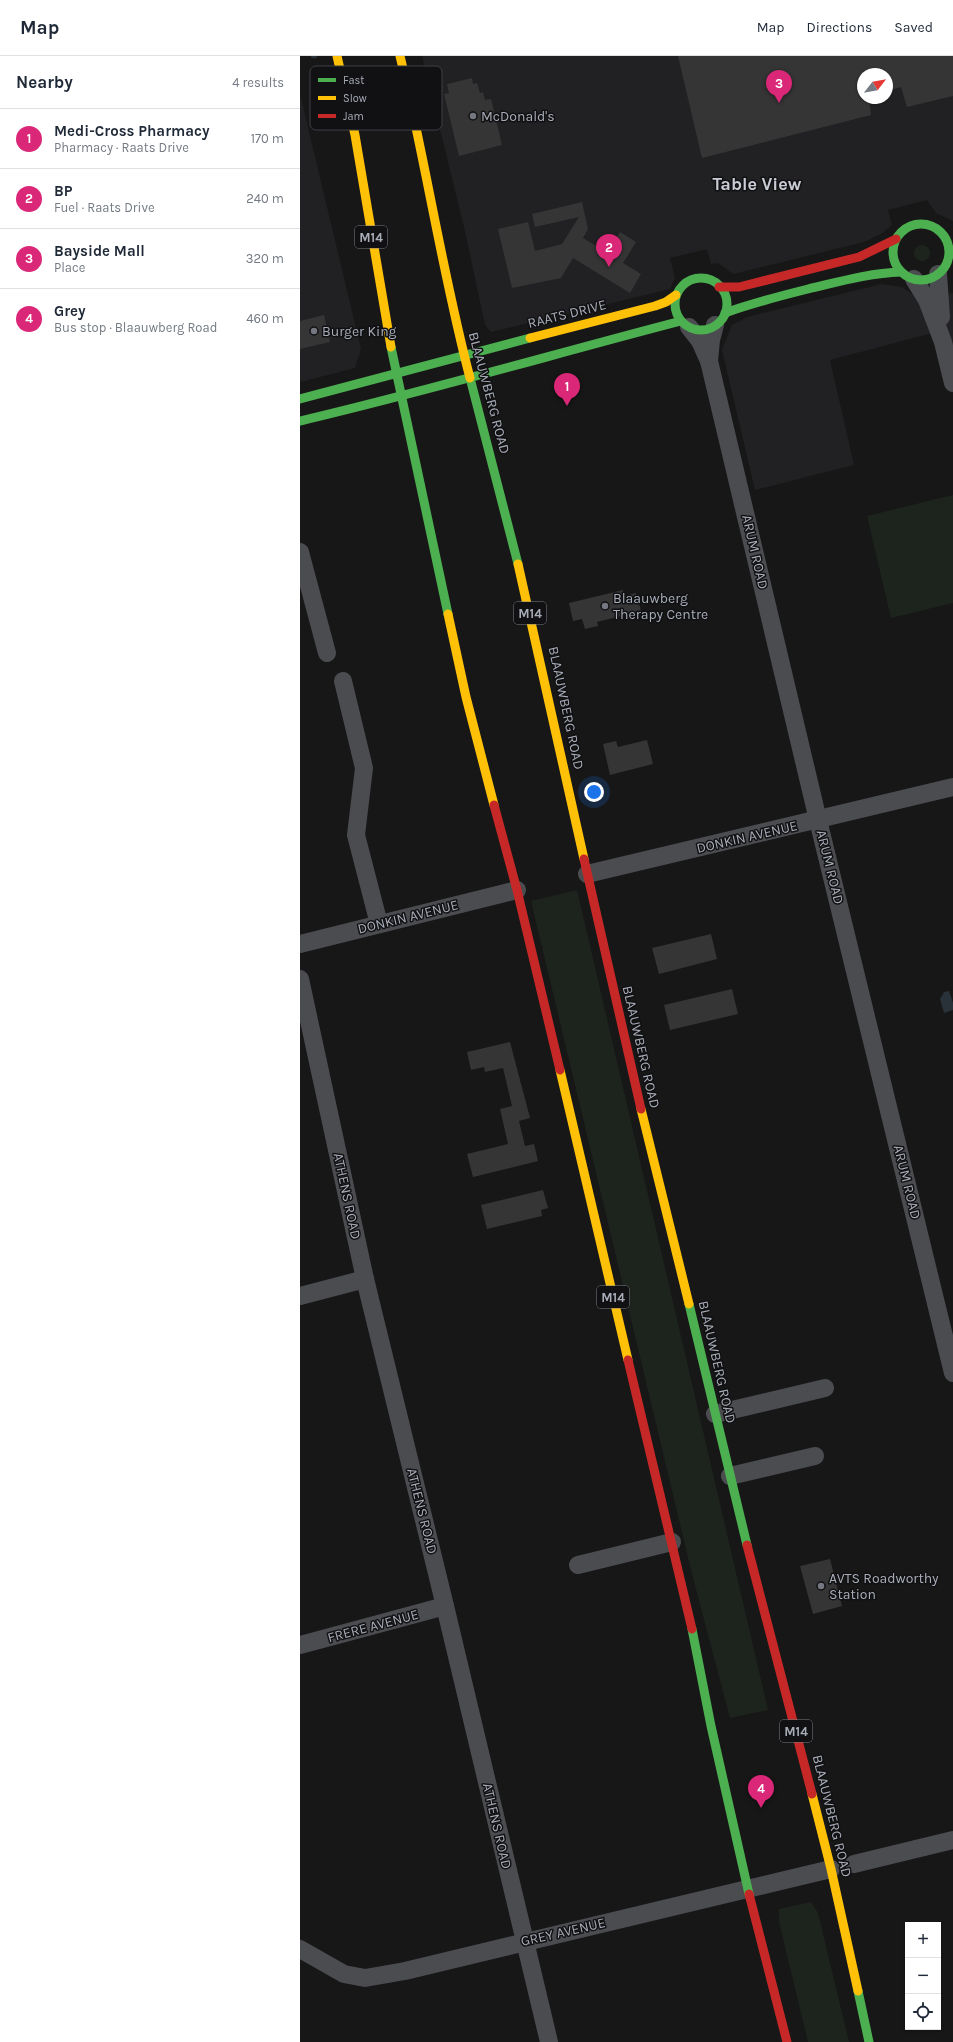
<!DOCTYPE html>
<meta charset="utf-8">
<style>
:root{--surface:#fff;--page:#f6f6f7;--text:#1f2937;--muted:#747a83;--line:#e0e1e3;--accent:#db2777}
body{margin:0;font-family:Karla,sans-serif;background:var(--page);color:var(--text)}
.controls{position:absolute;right:12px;bottom:12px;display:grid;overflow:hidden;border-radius:0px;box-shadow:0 1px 3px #0004}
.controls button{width:36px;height:36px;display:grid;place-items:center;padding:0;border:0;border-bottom:1px solid var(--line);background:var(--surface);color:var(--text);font:20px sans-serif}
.compass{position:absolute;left:557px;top:12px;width:36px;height:36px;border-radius:50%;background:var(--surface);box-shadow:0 1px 3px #0004;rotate:59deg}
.you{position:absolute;left:294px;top:736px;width:14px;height:14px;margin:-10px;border:3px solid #fff;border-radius:50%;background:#1a73e8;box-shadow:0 0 0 6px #1a73e833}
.badge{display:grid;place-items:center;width:26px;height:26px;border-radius:50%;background:var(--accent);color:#fff;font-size:13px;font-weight:700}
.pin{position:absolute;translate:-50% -33px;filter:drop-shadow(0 1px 2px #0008)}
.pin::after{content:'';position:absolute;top:21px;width:14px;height:12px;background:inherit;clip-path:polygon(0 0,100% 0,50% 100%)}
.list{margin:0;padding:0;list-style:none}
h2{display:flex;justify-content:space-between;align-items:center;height:52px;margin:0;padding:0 16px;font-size:17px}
h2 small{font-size:13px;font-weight:400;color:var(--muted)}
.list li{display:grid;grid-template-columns:26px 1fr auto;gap:12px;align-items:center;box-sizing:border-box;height:60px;padding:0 16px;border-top:1px solid var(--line)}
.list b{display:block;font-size:15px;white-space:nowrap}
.list p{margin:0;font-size:13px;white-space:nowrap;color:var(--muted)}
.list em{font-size:13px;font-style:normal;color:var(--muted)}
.icon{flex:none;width:22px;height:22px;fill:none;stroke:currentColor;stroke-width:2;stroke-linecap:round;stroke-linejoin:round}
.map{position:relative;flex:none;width:653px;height:1986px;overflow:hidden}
header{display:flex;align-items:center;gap:24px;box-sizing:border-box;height:56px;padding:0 20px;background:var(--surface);border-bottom:1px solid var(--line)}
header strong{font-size:19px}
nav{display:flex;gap:22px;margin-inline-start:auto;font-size:14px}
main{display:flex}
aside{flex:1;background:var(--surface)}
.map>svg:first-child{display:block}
.built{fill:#212123;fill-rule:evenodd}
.green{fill:#1d241e}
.water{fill:#2a3239}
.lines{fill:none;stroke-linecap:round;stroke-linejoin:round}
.stream{stroke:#2a3239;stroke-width:4.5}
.building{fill:#353536}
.street{stroke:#4b4c50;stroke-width:18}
.fast{stroke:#4caf50;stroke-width:9}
.slow{stroke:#ffc107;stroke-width:9}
.jam{stroke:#c62828;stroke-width:9}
.poi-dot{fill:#757880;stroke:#111113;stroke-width:1.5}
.labels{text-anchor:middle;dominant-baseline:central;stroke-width:3;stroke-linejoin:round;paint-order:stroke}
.shield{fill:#111113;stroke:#7b7e86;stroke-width:1}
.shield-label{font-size:13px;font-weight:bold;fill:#a8adb8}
.poi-label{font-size:14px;fill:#a8adb8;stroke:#111113;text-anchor:start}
.street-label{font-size:14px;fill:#a8adb8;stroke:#111113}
.district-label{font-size:18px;font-weight:bold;fill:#c9ccd4;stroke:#111113}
.key{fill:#111113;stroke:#3e4045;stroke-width:1}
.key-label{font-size:11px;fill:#a8adb8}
</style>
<header>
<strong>Map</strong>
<nav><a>Map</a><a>Directions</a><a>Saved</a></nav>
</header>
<main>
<aside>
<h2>Nearby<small>4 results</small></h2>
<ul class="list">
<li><span class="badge">1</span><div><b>Medi-Cross Pharmacy</b><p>Pharmacy · Raats Drive</p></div><em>170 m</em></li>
<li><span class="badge">2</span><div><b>BP</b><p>Fuel · Raats Drive</p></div><em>240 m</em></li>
<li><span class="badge">3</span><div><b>Bayside Mall</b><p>Place</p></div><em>320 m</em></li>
<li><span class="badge">4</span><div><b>Grey</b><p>Bus stop · Blaauwberg Road</p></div><em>460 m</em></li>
</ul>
</aside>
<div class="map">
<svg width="653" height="1986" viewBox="0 0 653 1986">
<rect width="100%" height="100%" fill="#171717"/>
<g class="built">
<path d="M122,0H653V165L636,157L627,144L588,154L592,169L581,178L564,186L433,218L418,207L411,208L407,193L370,202L375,222L370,233L191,276L185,269L165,175ZM563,18H587V42H563Z"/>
<polygon points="0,38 61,293 55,312 0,326"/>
<polygon points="582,228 602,231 615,240 653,237 653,328 640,275 530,304 554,409 455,434 422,294 432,269 447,261"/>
</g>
<g class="green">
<circle cx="622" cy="197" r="8"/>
<polygon points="653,439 653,547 591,562 567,460"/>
<polygon points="277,834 468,1654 430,1662 392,1518 231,845"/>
<polygon points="511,1846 518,1857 549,1986 508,1986 479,1866 479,1853"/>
</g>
<polygon class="water" points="649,935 653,947 653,954 644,957 640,943 644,936"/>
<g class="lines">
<polyline class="stream" points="13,0 15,0"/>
</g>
<g class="building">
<polygon points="378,0 653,0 653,40 607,51 601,31 587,35 587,18 563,18 563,42 569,42 571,59 402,102"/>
<polygon points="172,22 173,28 177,27 180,37 183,36 185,44 191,43 202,89 159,100 144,38 149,37 147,28"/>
<polygon points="282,146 288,173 283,182 308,197 320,176 336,186 323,207 341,218 330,237 273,202 261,222 212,232 198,173 228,166 235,195 262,188 279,161 235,171 232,158"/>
<polygon points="24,259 30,286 0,293 0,265"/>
<polygon points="323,534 324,540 336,537 341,555 297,566 298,570 285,573 282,563 273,565 269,547"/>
<polygon points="347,684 353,708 310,719 303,688 316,685 318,691"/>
<polygon points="411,878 417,903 359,918 352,892"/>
<polygon points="432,933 438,958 370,974 364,949"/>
<polygon points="210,986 230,1062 219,1065 225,1090 234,1088 238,1105 173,1121 167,1098 208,1088 200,1053 212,1050 203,1012 185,1016 184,1011 171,1014 167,996"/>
<polygon points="243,1134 248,1152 241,1154 242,1160 187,1173 181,1149"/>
<polygon points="530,1503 542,1550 513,1558 500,1510"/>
</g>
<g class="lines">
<g class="street">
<polyline points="638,218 641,261"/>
<polyline points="614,223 627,244 643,286 653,327"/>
<polyline points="389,271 400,285 409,305 518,764 653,1317"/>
<polyline points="409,305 411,284 415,269"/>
<polyline points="0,496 27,597"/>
<polyline points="43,625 64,712 56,779 79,868"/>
<polyline points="287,818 653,731"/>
<polyline points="0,888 217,834"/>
<polyline points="0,923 65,1223 145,1550 249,1986"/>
<polyline points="0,1240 65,1223"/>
<polyline points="415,1358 525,1332"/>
<polyline points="430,1420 515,1400"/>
<polyline points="278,1509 372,1486"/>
<polyline points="0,1589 145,1550"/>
<polyline points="554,1808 653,1784"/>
<polyline points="0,1893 44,1918 65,1922 105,1915 531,1813"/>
</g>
<g class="fast">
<circle cx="621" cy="196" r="28"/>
<circle cx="401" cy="248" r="26"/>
<path d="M425,257C452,247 480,240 508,233C538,226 569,217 601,216"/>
<polyline points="91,291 148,558"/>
<polyline points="170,322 218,508"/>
<polyline points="0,343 230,282"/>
<path d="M0,365C128,335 254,298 381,265"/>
<polyline points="389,1248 447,1489"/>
<polyline points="392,1573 411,1670 449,1838"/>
<polyline points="558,1935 569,1986"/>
</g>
<g class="slow">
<polyline points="37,0 55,79 91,291"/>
<path d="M100,0C126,107 142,216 170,322"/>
<polyline points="230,282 355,250 366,246 376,239"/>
<polyline points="218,508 284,803"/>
<polyline points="148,558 166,641 194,749"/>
<polyline points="260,1014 328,1304"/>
<polyline points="341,1053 389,1248"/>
<polyline points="512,1738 531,1813 558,1935"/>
</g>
<g class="jam">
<polyline points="419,231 439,231 559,201 596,183"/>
<polyline points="194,749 217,834 260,1014"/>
<polyline points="284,803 341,1053"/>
<polyline points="328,1304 392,1573"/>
<polyline points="447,1489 512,1738"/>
<polyline points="449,1838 487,1986"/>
</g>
</g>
<g class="poi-dot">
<circle cx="173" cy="60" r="4"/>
<circle cx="14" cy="275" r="4"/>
<circle cx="305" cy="550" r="4"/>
<circle cx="521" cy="1530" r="4"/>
</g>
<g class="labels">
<g class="shield">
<rect x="55" y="170" width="32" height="22" rx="3"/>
<rect x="214" y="546" width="32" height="22" rx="3"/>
<rect x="297" y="1230" width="32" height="22" rx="3"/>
<rect x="480" y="1664" width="32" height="22" rx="3"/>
</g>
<g class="shield-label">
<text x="71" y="181">M14</text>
<text x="230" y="557">M14</text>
<text x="313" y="1241">M14</text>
<text x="496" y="1675">M14</text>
</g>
<g class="poi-label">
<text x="181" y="60">McDonald's</text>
<text x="22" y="275">Burger King</text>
<text x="313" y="542">Blaauwberg<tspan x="313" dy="16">Therapy Centre</tspan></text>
<text x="529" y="1522">AVTS Roadworthy<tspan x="529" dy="16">Station</tspan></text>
</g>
<g class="street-label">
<text transform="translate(267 258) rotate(-14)">RAATS DRIVE</text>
<text transform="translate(189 337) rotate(75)">BLAAUWBERG ROAD</text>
<text transform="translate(455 496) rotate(77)">ARUM ROAD</text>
<text transform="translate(266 652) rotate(78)">BLAAUWBERG ROAD</text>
<text transform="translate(447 781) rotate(-13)">DONKIN AVENUE</text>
<text transform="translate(530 811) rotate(76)">ARUM ROAD</text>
<text transform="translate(108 861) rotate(-14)">DONKIN AVENUE</text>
<text transform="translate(341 991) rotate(77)">BLAAUWBERG ROAD</text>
<text transform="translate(607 1126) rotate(76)">ARUM ROAD</text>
<text transform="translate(47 1140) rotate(78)">ATHENS ROAD</text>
<text transform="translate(417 1306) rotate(77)">BLAAUWBERG ROAD</text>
<text transform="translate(122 1455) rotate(76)">ATHENS ROAD</text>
<text transform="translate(73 1570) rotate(-15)">FRERE AVENUE</text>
<text transform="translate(532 1760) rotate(76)">BLAAUWBERG ROAD</text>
<text transform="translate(197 1770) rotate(77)">ATHENS ROAD</text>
<text transform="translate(263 1876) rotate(-13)">GREY AVENUE</text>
</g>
<g class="district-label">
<text x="457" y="128">Table View</text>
</g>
</g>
<rect x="10" y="10" width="132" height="64" rx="6" class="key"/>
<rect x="18" y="22" width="18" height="4" fill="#4caf50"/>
<rect x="18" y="40" width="18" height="4" fill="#ffc107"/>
<rect x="18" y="58" width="18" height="4" fill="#c62828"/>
<g class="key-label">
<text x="43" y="28">Fast</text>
<text x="43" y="46">Slow</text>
<text x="43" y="64">Jam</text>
</g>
</svg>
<div class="controls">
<button>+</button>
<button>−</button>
<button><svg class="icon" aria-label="locate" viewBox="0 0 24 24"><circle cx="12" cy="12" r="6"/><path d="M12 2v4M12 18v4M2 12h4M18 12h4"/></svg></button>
</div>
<svg class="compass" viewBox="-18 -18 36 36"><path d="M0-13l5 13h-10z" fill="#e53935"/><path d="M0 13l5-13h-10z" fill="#747a83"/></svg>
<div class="you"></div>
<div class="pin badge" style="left:267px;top:350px">1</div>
<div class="pin badge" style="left:309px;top:211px">2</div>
<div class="pin badge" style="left:479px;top:47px">3</div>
<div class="pin badge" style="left:461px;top:1752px">4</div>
</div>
</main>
